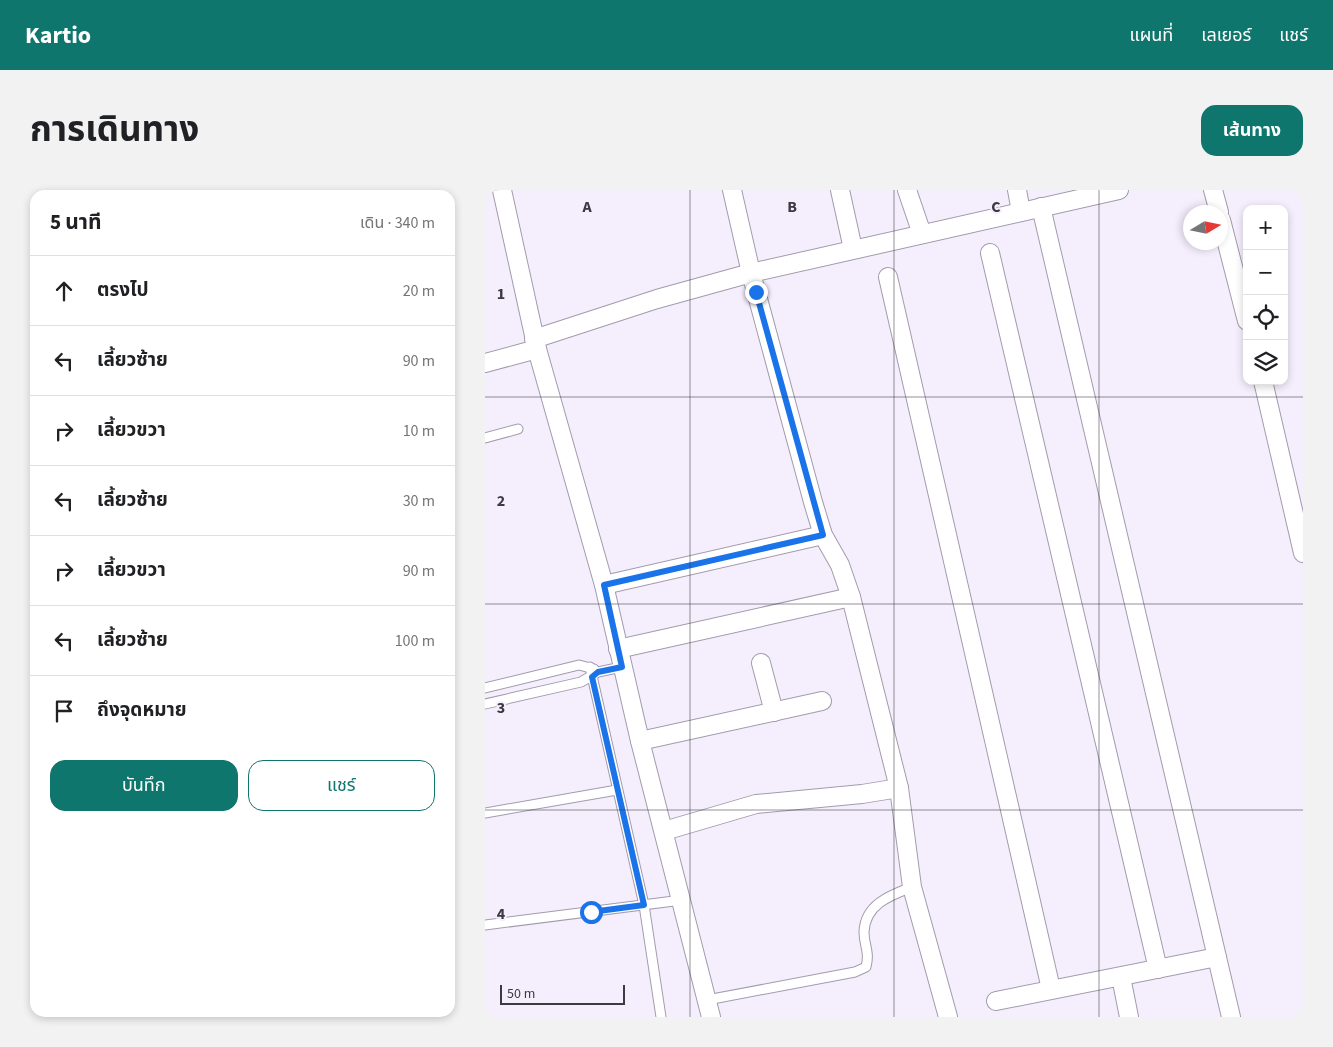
<!DOCTYPE html>
<html lang="th">
<meta charset="utf-8">
<style>
:root{--surface:#fff;--page:#f2f2f2;--text:#202124;--muted:#757577;--line:#e0e0e0;--accent:#0f766e}
body{margin:0;font-family:"Source Sans 3","Noto Sans Thai",sans-serif;background:var(--page);color:var(--text)}
.controls{position:absolute;right:15px;top:15px;display:grid;overflow:hidden;border-radius:10px;box-shadow:0 2px 8px #0003}
.controls button{width:45px;height:45px;display:grid;place-items:center;padding:0;border:0;border-bottom:1px solid var(--line);background:var(--surface);color:var(--text);font:25px sans-serif}
.compass{position:absolute;left:698px;top:15px;width:45px;height:45px;border-radius:50%;background:var(--surface);box-shadow:0 2px 8px #0003;rotate:80deg}
.scale{position:absolute;left:15px;bottom:12px;width:125px;box-sizing:border-box;padding-left:5px;border:2px solid #3c3940;border-top:0;font-size:14px;line-height:18px;white-space:nowrap;color:#3c3940;-webkit-text-stroke:4px #f5eefd;paint-order:stroke}
.stop{position:absolute;width:15px;height:15px;margin:-11px;border:4px solid #1a73e8;border-radius:50%;background:#fff}
.stop.end{background:#1a73e8;border-color:#fff;box-shadow:0 1px 5px #0008}
.list{margin:0;padding:0;list-style:none}
h2{display:flex;justify-content:space-between;align-items:center;height:65px;margin:0;padding:0 20px;font-size:21px}
h2 small{font-size:16px;font-weight:400;color:var(--muted)}
.list li{display:grid;grid-template-columns:32px 1fr auto;gap:15px;align-items:center;box-sizing:border-box;height:70px;padding:0 20px;border-top:1px solid var(--line)}
.list b{display:block;font-size:19px;white-space:nowrap}
.list em{font-size:16px;font-style:normal;color:var(--muted)}
.actions{display:flex;gap:10px;padding:15px 20px}
.actions a{flex:1;padding:11px 0;border:1px solid var(--accent);border-radius:15px;text-align:center;font-size:18px;color:var(--accent)}
.actions .main{background:var(--accent);color:#fff}
.icon{flex:none;width:28px;height:28px;fill:none;stroke:currentColor;stroke-width:2;stroke-linecap:round;stroke-linejoin:round}
.map{position:relative;flex:none;width:818px;height:827px;overflow:hidden;border-radius:15px}
header{display:flex;align-items:center;gap:30px;box-sizing:border-box;height:70px;padding:0 25px;background:var(--accent);color:#fff}
header strong{font-size:24px}
nav{display:flex;gap:28px;margin-inline-start:auto;font-size:18px}
.intro{display:flex;align-items:center;justify-content:space-between;box-sizing:border-box;height:120px;padding:0 30px}
h1{margin:0;font-size:35px}
.button{padding:12px 22px;border-radius:15px;background:var(--accent);color:#fff;font-size:18px;font-weight:700}
main{display:flex;gap:30px;padding:0 30px}
aside{flex:1;background:var(--surface);border-radius:15px;box-shadow:0 2px 8px #0003}
.map>svg:first-child{display:block}
.lines{fill:none;stroke-linecap:round;stroke-linejoin:round}
.lane-casing{stroke:#a39bac;stroke-width:11}
.street-casing{stroke:#a39bac;stroke-width:20}
.lane{stroke:#fff;stroke-width:9}
.street{stroke:#fff;stroke-width:18}
.route{stroke:#1a73e8;stroke-width:6}
.grid{fill:none;stroke:#3c3940;stroke-width:1;stroke-opacity:0.55}
.grid-label{font-size:16px;text-anchor:middle;font-weight:bold;fill:#3c3940;stroke:#f5eefd;stroke-width:4;stroke-linejoin:round;paint-order:stroke}
</style>
<header>
<strong>Kartio</strong>
<nav><a>แผนที่</a><a>เลเยอร์</a><a>แชร์</a></nav>
</header>
<div class="intro"><h1>การเดินทาง</h1><a class="button">เส้นทาง</a></div>
<main>
<aside>
<h2>5 นาที<small>เดิน · 340 m</small></h2>
<ul class="list">
<li><svg class="icon" aria-label="ahead" viewBox="0 0 24 24"><path d="M12 20V5M6 11l6-6 6 6"/></svg><div><b>ตรงไป</b></div><em>20 m</em></li>
<li><svg class="icon" aria-label="left" viewBox="0 0 24 24"><path d="M17 20v-9H6M10 6l-5 5 5 5"/></svg><div><b>เลี้ยวซ้าย</b></div><em>90 m</em></li>
<li><svg class="icon" aria-label="right" viewBox="0 0 24 24"><path d="M7 20v-9h11M14 6l5 5-5 5"/></svg><div><b>เลี้ยวขวา</b></div><em>10 m</em></li>
<li><svg class="icon" aria-label="left" viewBox="0 0 24 24"><path d="M17 20v-9H6M10 6l-5 5 5 5"/></svg><div><b>เลี้ยวซ้าย</b></div><em>30 m</em></li>
<li><svg class="icon" aria-label="right" viewBox="0 0 24 24"><path d="M7 20v-9h11M14 6l5 5-5 5"/></svg><div><b>เลี้ยวขวา</b></div><em>90 m</em></li>
<li><svg class="icon" aria-label="left" viewBox="0 0 24 24"><path d="M17 20v-9H6M10 6l-5 5 5 5"/></svg><div><b>เลี้ยวซ้าย</b></div><em>100 m</em></li>
<li><svg class="icon" aria-label="arrive" viewBox="0 0 24 24"><path d="M6 21V4h12l-3 4 3 4H6"/></svg><div><b>ถึงจุดหมาย</b></div></li>
</ul>
<div class="actions"><a class="main">บันทึก</a><a>แชร์</a></div>
</aside>
<div class="map">
<svg width="818" height="827" viewBox="0 0 818 827">
<rect width="100%" height="100%" fill="#f5eefd"/>
<g class="lines">
<defs>
<g id="lane">
<polyline points="0,248 33,239"/>
<polyline points="105,477 159,715 176,827"/>
<polyline points="0,498 94,475 109,479"/>
<polyline points="0,514 96,492 113,482 137,477"/>
<polyline points="0,623 132,600"/>
<polyline points="0,735 197,710"/>
<path d="M222,810L370,782L381,777C385,761 379,756 379,742C380,714 406,705 427,697"/>
</g>
<g id="street">
<polyline points="17,0 52,159 119,395 155,551 226,827"/>
<polyline points="247,0 266,83 328,312 338,345 355,375 366,407 414,598"/>
<polyline points="355,0 368,59"/>
<polyline points="422,0 437,44"/>
<polyline points="532,0 536,22"/>
<polyline points="728,0 734,22"/>
<polyline points="556,17 746,827"/>
<polyline points="736,30 762,131"/>
<polyline points="505,63 673,779"/>
<polyline points="403,87 566,799"/>
<polyline points="49,149 172,109 266,83 634,0"/>
<polyline points="0,173 52,159"/>
<polyline points="778,191 818,363"/>
<polyline points="119,395 338,345"/>
<polyline points="133,459 366,407"/>
<polyline points="276,473 289,522"/>
<polyline points="155,551 337,511"/>
<polyline points="179,641 271,614 377,604 414,598 427,697 463,827"/>
<polyline points="636,787 644,827"/>
<polyline points="511,811 732,767"/>
</g>
</defs>
<use href="#lane" class="lane-casing"/>
<use href="#street" class="street-casing"/>
<use href="#lane" class="lane"/>
<use href="#street" class="street"/>
</g>
<g class="lines">
<polyline class="route" points="106,722 159,715 107,487 113,482 137,477 119,395 338,345 271,102"/>
</g>
<path class="grid" d="M205,0V827M409,0V827M614,0V827M0,207H818M0,414H818M0,620H818"/>
<g class="grid-label">
<text x="102" y="22">A</text>
<text x="307" y="22">B</text>
<text x="511" y="22">C</text>
<text x="16" y="109">1</text>
<text x="16" y="316">2</text>
<text x="16" y="523">3</text>
<text x="16" y="729">4</text>
</g>
</svg>
<div class="controls">
<button>+</button>
<button>−</button>
<button><svg class="icon" aria-label="locate" viewBox="0 0 24 24"><circle cx="12" cy="12" r="6"/><path d="M12 2v4M12 18v4M2 12h4M18 12h4"/></svg></button>
<button><svg class="icon" aria-label="layers" viewBox="0 0 24 24"><path d="M12 4l9 5-9 5-9-5zM3 14l9 5 9-5"/></svg></button>
</div>
<svg class="compass" viewBox="-18 -18 36 36"><path d="M0-13l5 13h-10z" fill="#e53935"/><path d="M0 13l5-13h-10z" fill="#757577"/></svg>
<div class="scale">50 m</div>
<div class="stop" style="left:106px;top:722px"></div>
<div class="stop end" style="left:271px;top:102px"></div>
</div>
</main>
